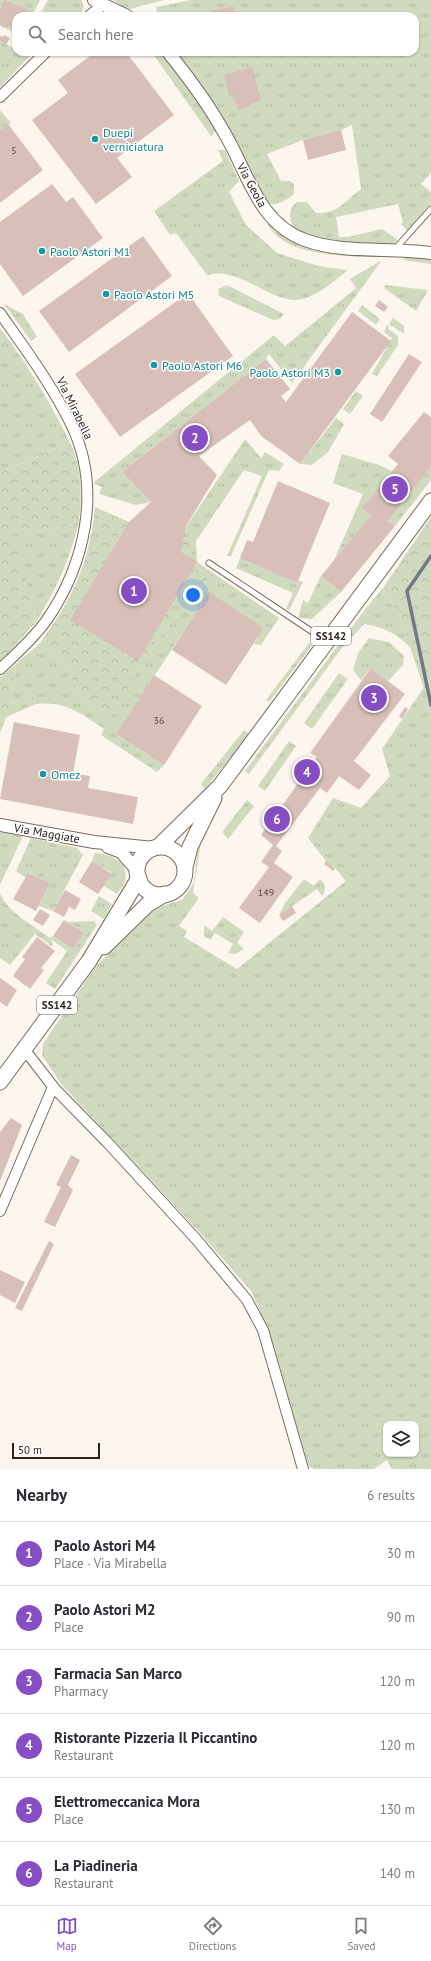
<!DOCTYPE html>
<meta charset="utf-8">
<style>
:root{--surface:#fff;--page:#f7f7f7;--text:#2b2b33;--muted:#7c7c81;--line:#e1e1e2;--accent:#874ec4}
body{margin:0;font-family:"PT Sans",sans-serif;background:var(--page);color:var(--text)}
.controls{position:absolute;right:12px;bottom:12px;display:grid;overflow:hidden;border-radius:8px;box-shadow:0 1px 3px #0004}
.controls button{width:36px;height:36px;display:grid;place-items:center;padding:0;border:0;border-bottom:1px solid var(--line);background:var(--surface);color:var(--text);font:20px sans-serif}
.scale{position:absolute;left:12px;bottom:10px;width:88px;box-sizing:border-box;padding-left:4px;border:2px solid #2a241e;border-top:0;font-size:11px;line-height:14px;white-space:nowrap;color:#2a241e;-webkit-text-stroke:3px #fff;paint-order:stroke}
.you{position:absolute;left:193px;top:595px;width:14px;height:14px;margin:-10px;border:3px solid #fff;border-radius:50%;background:#1a73e8;box-shadow:0 0 0 6px #1a73e833}
.badge{display:grid;place-items:center;width:26px;height:26px;border-radius:50%;background:var(--accent);color:#fff;font-size:13px;font-weight:700}
.pin{position:absolute;translate:-50% -50%;border:2px solid #fff;box-shadow:0 1px 4px #0006}
.list{margin:0;padding:0;list-style:none}
h2{display:flex;justify-content:space-between;align-items:center;height:52px;margin:0;padding:0 16px;font-size:17px}
h2 small{font-size:13px;font-weight:400;color:var(--muted)}
.list li{display:grid;grid-template-columns:26px 1fr auto;gap:12px;align-items:center;box-sizing:border-box;height:64px;padding:0 16px;border-top:1px solid var(--line)}
.list b{display:block;font-size:15px;white-space:nowrap}
.list p{margin:0;font-size:13px;white-space:nowrap;color:var(--muted)}
.list em{font-size:13px;font-style:normal;color:var(--muted)}
.icon{flex:none;width:22px;height:22px;fill:none;stroke:currentColor;stroke-width:2;stroke-linecap:round;stroke-linejoin:round}
.map{position:relative;flex:none;width:431px;height:1469px;overflow:hidden}
.search{position:absolute;background:var(--surface);box-shadow:0 1px 3px #0004;left:12px;right:12px;top:12px;height:44px;display:flex;align-items:center;gap:10px;box-sizing:border-box;padding:0 14px;border-radius:12px;color:var(--muted);font-size:15px}
.sheet{height:436px;background:var(--surface)}
nav{display:flex;justify-content:space-around;align-items:center;box-sizing:border-box;height:56px;border-top:1px solid var(--line);background:var(--surface);font-size:11px;color:var(--muted)}
nav a{display:grid;justify-items:center;gap:2px}
nav .on{color:var(--accent)}
.map>svg:first-child{display:block}
.grass{fill:url(#grass-tufts);fill-rule:evenodd}
.forest{fill:url(#forest-crowns)}
.lines{fill:none;stroke-linecap:round;stroke-linejoin:round}
.stream{stroke:#707989;stroke-width:3.5}
.building{fill:#d8c0b9}
.service-casing{stroke:#7a6b5d;stroke-width:7}
.minor-casing{stroke:#7a6b5d;stroke-width:12}
.tertiary-casing{stroke:#7a6b5d;stroke-width:14}
.primary-casing{stroke:#7a6b5d;stroke-width:17}
.service{stroke:#fff;stroke-width:5}
.minor{stroke:#fff;stroke-width:10}
.tertiary{stroke:#fff;stroke-width:12}
.primary{stroke:#fff;stroke-width:15}
.culture-dot{fill:#0f9aa8;stroke:#fff;stroke-width:1.5}
.labels{text-anchor:middle;dominant-baseline:central;stroke-width:3;stroke-linejoin:round;paint-order:stroke}
.number-label{font-size:10px;fill:#564b45}
.shield{fill:#fff;stroke:#6a6662;stroke-width:1}
.shield-label{font-size:11px;font-weight:bold;fill:#2a241e}
.culture-label{font-size:12px;fill:#0d838f;stroke:#fff;text-anchor:start}
.street-label{font-size:12px;fill:#2a241e;stroke:#fff}
</style>
<div class="map">
<svg width="431" height="1469" viewBox="0 0 431 1469">
<defs>
<pattern id="grass-tufts" width="24" height="20" patternUnits="userSpaceOnUse"><rect width="24" height="20" fill="#d0dabe"/><path d="M3 7l-1-3M5 7V3M7 7l1-3M15 17l-1-3M17 17v-4M19 17l1-3" fill="none" stroke="#b3bba3"/></pattern>
<pattern id="forest-crowns" width="20" height="18" patternUnits="userSpaceOnUse"><rect width="20" height="18" fill="#d0dabe"/><path d="M2 6a3 3 0 1 1 6 0M12 15a3 3 0 1 1 6 0" fill="none" stroke="#b3bba3"/></pattern>
</defs>
<rect width="100%" height="100%" fill="#fdf6ef"/>
<g class="grass">
<polygon points="0,0 40,0 32,16 16,16 16,33 0,26"/>
<polygon points="48,0 81,0 84,5 82,11 78,16 71,16 67,12 62,16 39,16"/>
<polygon points="114,0 164,0 126,10"/>
<path d="M191,0H431V173L421,184L431,192V203L407,231L401,224L403,222L398,204L336,217L339,237H348L382,229L398,240L393,244C369,242 309,245 293,225C289,220 290,214 291,208L297,202H307L316,213C338,214 345,201 361,189L352,125L341,130L303,140L267,154L281,181H291L294,185V194C285,201 272,210 262,199C259,195 257,189 255,185C245,167 239,146 229,127C214,100 195,76 177,52H415V16H236L234,6L212,10V13L206,14V16H162L157,12L156,7Z"/>
<polygon points="0,41 12,47 16,47 16,52 28,52 31,55 0,87"/>
<polygon points="149,52 163,52 186,82 216,131 211,136 155,57"/>
<polygon points="0,110 11,123 0,130"/>
<path d="M218,150H225L239,181L229,192L246,225L277,253L318,266L348,270C336,280 324,290 309,297C276,312 245,265 207,275L176,233L170,235L154,211L223,161Z"/>
<path d="M267,224H269L298,243L311,247L362,255L359,257C328,254 285,254 267,224Z"/>
<polygon points="406,253 431,258 431,264 403,260"/>
<polygon points="382,260 292,383 269,354 266,359 122,472 151,502 136,505 99,494 102,487 93,483 274,335 285,346 356,288 350,279"/>
<polygon points="227,285 284,314 280,319 273,320 219,296 218,289"/>
<polygon points="385,285 428,290 416,311 384,288"/>
<polygon points="4,304 23,314 37,337 31,341"/>
<polygon points="362,305 380,319 376,325 358,311"/>
<polygon points="393,318 404,326 404,334 389,324"/>
<polygon points="387,325 389,326 388,329 398,336 398,345 377,376 372,374 392,338 384,332"/>
<path d="M0,328C29,367 48,399 70,442L0,473Z"/>
<polygon points="356,391 363,396 350,414 343,409"/>
<polygon points="336,418 344,424 328,452 312,465 300,464"/>
<polygon points="245,439 261,458 265,452 284,464 279,471 269,470 231,556 227,556 262,476 244,470 196,541 179,537"/>
<polygon points="342,454 379,465 392,471 363,507 371,515 334,560 363,494 333,483"/>
<polygon points="431,467 431,480 395,526 388,521"/>
<path d="M79,520C71,558 56,590 36,622L16,538L77,523Z"/>
<polygon points="240,558 297,583 298,580 303,582 289,610 286,609 293,593 236,568"/>
<path d="M213,573L279,618L261,645L254,644L264,628L209,593L116,734L164,765L157,772L101,735L104,729C80,713 66,701 36,704L32,695L10,705L16,664L40,643L66,667L82,699L108,722L152,646Z"/>
<polygon points="321,576 341,592 312,619 298,618 303,600 308,603"/>
<path d="M383,588L401,620L411,648C394,632 386,628 364,624L341,649L249,774L245,771L363,612Z"/>
<polygon points="369,638 389,642 404,656 403,665 388,681 371,668 361,680 353,670 358,653"/>
<polygon points="309,643 313,644 269,702 266,700"/>
<polygon points="339,673 348,679 312,729 304,723"/>
<path d="M424,687L431,709V1469H392L387,1460L374,1469H313L308,1465L273,1343L252,1292L200,1233L62,1085L42,1055L43,1044L95,967L154,908L182,900L194,883L197,854L201,841L193,893L199,898L179,926L187,931L184,937L237,969L346,881L335,868L326,861L308,838L333,798L361,808L390,776L382,749ZM386,1424H416V1454H386Z"/>
<polygon points="244,730 249,734 205,789 201,784"/>
<polygon points="289,741 296,746 265,791 258,786"/>
<polygon points="247,800 254,806 228,839 222,832"/>
<polygon points="0,832 23,836 0,885"/>
<polygon points="31,838 77,848 83,855 53,911 39,906 50,883 29,873 26,878 16,871"/>
<path d="M95,853C110,854 130,862 125,881C124,885 120,890 117,894L104,886L112,873L92,861Z"/>
<path d="M304,879L314,886L320,879C326,885 327,888 322,896L317,889L279,915L285,903Z"/>
<path d="M0,893C7,912 34,926 50,938L53,936L73,949L84,933L68,922L94,921L97,925L55,989L46,983L67,951L51,939L53,944L51,946L35,934L10,965L0,958Z"/>
<polygon points="99,896 112,904 104,919 91,911"/>
<polygon points="223,917 244,932 237,943 244,949 236,954 228,953 233,944 215,933 210,940 204,936 204,925 212,931"/>
</g>
<g class="forest">
<path d="M70,442C82,467 82,494 79,520L77,523L17,538L36,622L0,662V473Z"/>
<path d="M95,507L129,522L196,541L197,562L213,573L152,646L108,723L82,699L66,667L40,643C73,597 89,565 95,507Z"/>
<polygon points="431,517 431,709 401,620 383,588"/>
<polygon points="16,664 10,705 32,695 36,704 6,717 0,733 0,678"/>
</g>
<g class="lines">
<polyline class="stream" points="431,556 407,591 431,705"/>
</g>
<g class="building">
<polygon points="4,0 28,9 25,16 16,16 16,28 0,23 0,11"/>
<polygon points="234,6 236,16 206,16 206,14 212,13 212,10"/>
<polygon points="4,35 10,38 6,45 0,41 0,36 3,37"/>
<polygon points="95,52 126,52 174,115 117,158 132,177 96,204 32,120 68,93 58,80"/>
<polygon points="252,67 261,101 250,103 251,106 238,110 233,94 229,95 224,75"/>
<polygon points="8,124 43,170 0,203 0,130"/>
<polygon points="341,130 346,150 308,160 303,140"/>
<polygon points="52,184 66,202 73,197 103,238 23,296 0,264 0,222"/>
<polygon points="143,236 172,276 69,352 39,311"/>
<polygon points="188,293 233,356 120,437 75,374"/>
<polygon points="379,300 388,307 384,312 375,306"/>
<polygon points="352,312 391,341 300,464 261,436 250,420 199,456 217,475 186,526 181,552 197,562 138,661 70,620 129,522 151,502 122,472 266,359 290,389 281,396 286,402"/>
<polygon points="409,354 422,362 382,422 370,414"/>
<polygon points="424,412 431,417 431,467 388,521 395,526 341,592 321,576 371,515 362,508 398,464 388,456"/>
<polygon points="278,481 330,503 297,583 240,558 247,540 253,542"/>
<polygon points="209,592 264,628 226,685 172,650"/>
<polygon points="371,668 405,694 354,761 371,775 359,790 339,776 327,793 320,788 276,846 282,851 274,863 293,877 260,923 239,908 269,867 261,862 273,845 261,835 317,757 310,753"/>
<polygon points="154,675 202,706 164,765 116,734"/>
<polygon points="405,707 408,709 402,719 399,716"/>
<polygon points="14,722 80,735 73,773 90,776 88,788 138,797 133,824 0,799"/>
<polygon points="92,861 112,874 98,894 79,882"/>
<polygon points="326,861 335,868 333,871 324,864"/>
<polygon points="28,873 50,883 36,911 13,899"/>
<polygon points="65,890 81,899 75,910 69,907 64,917 53,911"/>
<polygon points="292,906 296,913 283,921 279,915"/>
<polygon points="40,909 50,915 43,926 33,920"/>
<polygon points="64,920 84,933 73,949 53,936"/>
<polygon points="37,937 55,951 41,968 44,970 30,989 13,976 25,959 22,957"/>
<polygon points="0,978 17,990 7,1007 0,1002"/>
<polygon points="11,1118 22,1125 0,1181 0,1132"/>
<polygon points="71,1155 80,1160 68,1185 73,1190 55,1227 44,1222 61,1187 56,1185"/>
<polygon points="49,1241 54,1244 22,1311 15,1308"/>
<polygon points="0,1270 25,1282 15,1303 0,1295"/>
</g>
<g class="lines">
<defs>
<g id="service">
<polyline points="396,248 431,209"/>
<polyline points="209,563 326,641"/>
</g>
<g id="minor">
<polyline points="89,16 104,4"/>
<polyline points="0,97 46,52"/>
<path d="M0,313C26,350 52,385 72,426C102,490 85,565 46,621C33,639 16,654 0,669"/>
<polyline points="24,1049 55,1089 107,1142 196,1239 247,1300 263,1330 303,1469"/>
<polyline points="0,1211 53,1087"/>
</g>
<g id="tertiary">
<polyline points="94,0 127,16"/>
<path d="M168,52C189,78 209,105 225,134C248,173 258,223 305,240C343,254 391,247 431,253"/>
<polyline points="0,825 94,842 154,848"/>
<polyline points="108,847 121,852 137,870"/>
</g>
<g id="primary">
<polyline points="158,847 220,786 431,501"/>
<circle cx="161" cy="871" r="24"/>
<polyline points="185,867 190,847 214,798"/>
<polyline points="104,947 148,904 165,894"/>
<polyline points="0,1082 89,961 139,878"/>
</g>
</defs>
<use href="#service" class="service-casing"/>
<use href="#minor" class="minor-casing"/>
<use href="#tertiary" class="tertiary-casing"/>
<use href="#primary" class="primary-casing"/>
<use href="#service" class="service"/>
<use href="#minor" class="minor"/>
<use href="#tertiary" class="tertiary"/>
<use href="#primary" class="primary"/>
</g>
<g class="culture-dot">
<circle cx="95" cy="139" r="4"/>
<circle cx="42" cy="251" r="4"/>
<circle cx="106" cy="294" r="4"/>
<circle cx="154" cy="365" r="4"/>
<circle cx="338" cy="372" r="4"/>
<circle cx="43" cy="774" r="4"/>
</g>
<g class="labels">
<g class="number-label">
<text x="14" y="150">5</text>
<text x="159" y="720">36</text>
<text x="266" y="892">149</text>
</g>
<g class="shield">
<rect x="311" y="627" width="40" height="18" rx="3"/>
<rect x="37" y="996" width="40" height="18" rx="3"/>
</g>
<g class="shield-label">
<text x="331" y="636">SS142</text>
<text x="57" y="1005">SS142</text>
</g>
<g class="culture-label">
<text x="103" y="132">Duepi<tspan x="103" dy="14">verniciatura</tspan></text>
<text x="50" y="251">Paolo Astori M1</text>
<text x="114" y="294">Paolo Astori M5</text>
<text x="162" y="365">Paolo Astori M6</text>
<text x="330" y="372" text-anchor="end">Paolo Astori M3</text>
<text x="51" y="774">Omez</text>
</g>
<g class="street-label">
<text transform="translate(252 185) rotate(61)">Via Geola</text>
<text transform="translate(75 408) rotate(64)">Via Mirabella</text>
<text transform="translate(47 833) rotate(10)">Via Maggiate</text>
</g>
</g>
</svg>
<div class="controls">
<button><svg class="icon" aria-label="layers" viewBox="0 0 24 24"><path d="M12 4l9 5-9 5-9-5zM3 14l9 5 9-5"/></svg></button>
</div>
<div class="scale">50 m</div>
<div class="you"></div>
<div class="pin badge" style="left:134px;top:591px">1</div>
<div class="pin badge" style="left:195px;top:438px">2</div>
<div class="pin badge" style="left:374px;top:698px">3</div>
<div class="pin badge" style="left:307px;top:772px">4</div>
<div class="pin badge" style="left:395px;top:489px">5</div>
<div class="pin badge" style="left:277px;top:819px">6</div>
<div class="search"><svg class="icon" aria-label="search" viewBox="0 0 24 24"><circle cx="10" cy="10" r="6"/><path d="M15 15l6 6"/></svg>Search here</div>
</div>
<section class="sheet">
<h2>Nearby<small>6 results</small></h2>
<ul class="list">
<li><span class="badge">1</span><div><b>Paolo Astori M4</b><p>Place · Via Mirabella</p></div><em>30 m</em></li>
<li><span class="badge">2</span><div><b>Paolo Astori M2</b><p>Place</p></div><em>90 m</em></li>
<li><span class="badge">3</span><div><b>Farmacia San Marco</b><p>Pharmacy</p></div><em>120 m</em></li>
<li><span class="badge">4</span><div><b>Ristorante Pizzeria Il Piccantino</b><p>Restaurant</p></div><em>120 m</em></li>
<li><span class="badge">5</span><div><b>Elettromeccanica Mora</b><p>Place</p></div><em>130 m</em></li>
<li><span class="badge">6</span><div><b>La Piadineria</b><p>Restaurant</p></div><em>140 m</em></li>
</ul>
</section>
<nav>
<a class="on"><svg class="icon" aria-label="map" viewBox="0 0 24 24"><path d="M3 6l6-2 6 2 6-2v14l-6 2-6-2-6 2zM9 4v14M15 6v14"/></svg>Map</a>
<a><svg class="icon" aria-label="directions" viewBox="0 0 24 24"><path d="M12 3l9 9-9 9-9-9zM9 14v-3h6M13 9l2 2-2 2"/></svg>Directions</a>
<a><svg class="icon" aria-label="saved" viewBox="0 0 24 24"><path d="M7 4h10v16l-5-4-5 4z"/></svg>Saved</a>
</nav>
